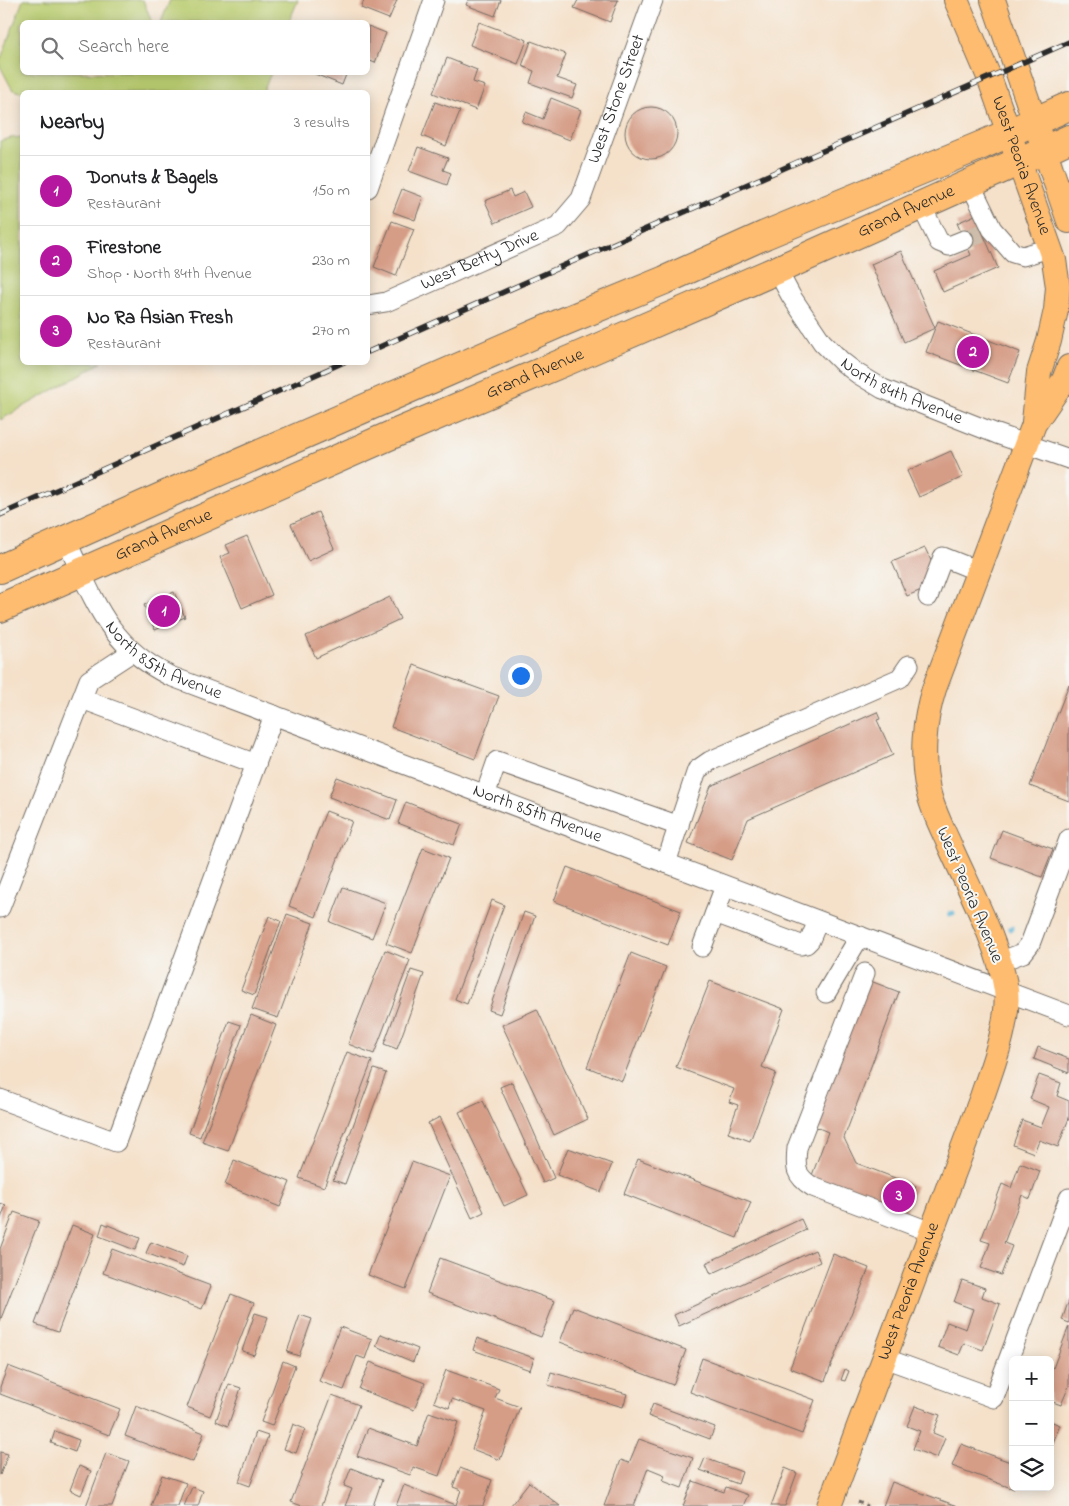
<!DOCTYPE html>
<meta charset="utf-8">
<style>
:root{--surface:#fff;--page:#f6f6f6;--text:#202124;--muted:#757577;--line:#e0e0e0;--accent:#b5179e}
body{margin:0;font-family:"Indie Flower",sans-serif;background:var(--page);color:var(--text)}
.controls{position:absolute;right:15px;bottom:15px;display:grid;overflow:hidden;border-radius:8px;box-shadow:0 2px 12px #0003}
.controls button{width:45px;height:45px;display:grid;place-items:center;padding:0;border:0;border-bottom:1px solid var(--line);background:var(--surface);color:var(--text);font:25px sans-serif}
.you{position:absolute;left:520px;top:675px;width:18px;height:18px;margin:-12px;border:4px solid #fff;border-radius:50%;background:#1a73e8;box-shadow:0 0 0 8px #1a73e833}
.badge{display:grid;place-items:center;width:32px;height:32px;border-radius:50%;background:var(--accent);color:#fff;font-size:16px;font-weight:700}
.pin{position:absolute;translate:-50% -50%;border:2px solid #fff;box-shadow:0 1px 5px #0006}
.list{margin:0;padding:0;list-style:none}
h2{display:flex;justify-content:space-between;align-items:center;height:65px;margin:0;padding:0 20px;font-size:21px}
h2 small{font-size:16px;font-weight:400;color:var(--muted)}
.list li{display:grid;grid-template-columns:32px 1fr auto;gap:15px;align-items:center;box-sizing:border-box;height:70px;padding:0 20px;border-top:1px solid var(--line)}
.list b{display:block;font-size:19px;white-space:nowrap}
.list p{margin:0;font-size:16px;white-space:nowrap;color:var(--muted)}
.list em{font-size:16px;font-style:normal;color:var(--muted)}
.icon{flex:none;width:28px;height:28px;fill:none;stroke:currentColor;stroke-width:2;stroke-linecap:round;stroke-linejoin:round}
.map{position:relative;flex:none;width:1069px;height:1506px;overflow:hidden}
.search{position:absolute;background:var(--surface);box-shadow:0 2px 12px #0003;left:20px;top:20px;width:350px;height:55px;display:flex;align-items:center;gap:12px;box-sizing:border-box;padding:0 18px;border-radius:8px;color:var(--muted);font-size:19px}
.panel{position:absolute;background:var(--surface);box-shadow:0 2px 12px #0003;left:20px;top:90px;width:350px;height:275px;border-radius:8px}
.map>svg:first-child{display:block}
.green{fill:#b9cc70;stroke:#727c4e}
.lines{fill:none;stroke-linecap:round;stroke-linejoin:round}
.stream{stroke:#53afd1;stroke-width:5}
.building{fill:#d59c86}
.minor-tunnel{stroke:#cdbdaa;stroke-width:19;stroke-dasharray:19 9;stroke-linecap:butt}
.minor-casing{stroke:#726b63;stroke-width:21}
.major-casing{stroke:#726b63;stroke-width:26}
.highway-casing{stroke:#726b63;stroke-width:30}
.path{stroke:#726b63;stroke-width:3;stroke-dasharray:4 4;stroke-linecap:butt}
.minor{stroke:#fff;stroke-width:19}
.major{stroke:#fdbc6f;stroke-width:24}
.highway{stroke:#fdbc6f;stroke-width:28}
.rail-casing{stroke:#2b2b2b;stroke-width:5.5}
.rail{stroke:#f6f6f2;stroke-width:4;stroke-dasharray:11;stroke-linecap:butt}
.labels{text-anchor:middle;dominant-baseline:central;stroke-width:4;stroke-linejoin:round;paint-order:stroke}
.street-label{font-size:18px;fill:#2b2b2b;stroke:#f6f6f2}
</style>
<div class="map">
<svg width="1069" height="1506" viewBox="0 0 1069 1506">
<rect width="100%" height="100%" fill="#f6f6f2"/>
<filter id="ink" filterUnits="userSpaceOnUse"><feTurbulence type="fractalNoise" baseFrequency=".02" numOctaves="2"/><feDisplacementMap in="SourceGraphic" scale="10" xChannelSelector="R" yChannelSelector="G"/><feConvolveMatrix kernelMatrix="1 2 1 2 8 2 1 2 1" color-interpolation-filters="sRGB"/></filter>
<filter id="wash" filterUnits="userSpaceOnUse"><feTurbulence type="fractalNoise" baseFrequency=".0096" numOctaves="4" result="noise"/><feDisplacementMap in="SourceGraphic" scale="20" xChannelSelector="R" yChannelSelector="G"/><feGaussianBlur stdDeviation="1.12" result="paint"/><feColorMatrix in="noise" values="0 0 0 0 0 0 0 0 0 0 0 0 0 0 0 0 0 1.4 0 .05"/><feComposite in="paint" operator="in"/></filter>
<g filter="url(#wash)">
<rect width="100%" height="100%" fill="#f5e1ca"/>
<g class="green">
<polygon points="23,0 143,0 152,22 22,22 22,72 271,73 263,92 22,93 12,89 0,66 0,61"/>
<polygon points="170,0 298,0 289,22 161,22"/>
<polygon points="22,137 22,362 101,363 0,420 0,141 11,138"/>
</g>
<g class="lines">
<g class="stream">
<polyline points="950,914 953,913"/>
<polyline points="1010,929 1012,928"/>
</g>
</g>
<g id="blocks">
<g class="building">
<polygon points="364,0 397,0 389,19 361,8"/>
<polygon points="468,0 501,0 495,16 466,5"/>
<polygon points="578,0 618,0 610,22 574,8"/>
<polygon points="479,22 527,40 518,64 470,45"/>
<polygon points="368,26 386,33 375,63 368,60"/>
<polygon points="531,41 566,54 557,78 577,85 572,98 530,83 534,71 522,66"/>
<polygon points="447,58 477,70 473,82 485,86 476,110 433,93"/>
<polygon points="310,72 347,72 342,85"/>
<polygon points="551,98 581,110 570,140 522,122 526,112 543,119"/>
<polygon points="435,102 460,111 446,146 422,136"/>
<circle cx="651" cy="133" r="26"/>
<polygon points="418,147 448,158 443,170 451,173 447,185 409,171"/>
<polygon points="402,189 423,197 415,220 393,212"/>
<polygon points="510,190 513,197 524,192 531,207 495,223 485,201"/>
<polygon points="975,215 998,268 943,292 934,271 971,255 957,223"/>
<polygon points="392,221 414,229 396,276 374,267"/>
<polygon points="901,251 935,328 938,321 1020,352 1008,383 926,352 935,328 904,342 871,264"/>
<polygon points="951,451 963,477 919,497 907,471"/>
<polygon points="318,512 334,549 308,561 291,524"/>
<polygon points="247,536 272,595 242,608 220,557 230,553 226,545"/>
<polygon points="925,548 933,565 926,588 907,596 892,562"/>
<polygon points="174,592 185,617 155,630 144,605"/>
<polygon points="390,597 400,619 316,658 306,636"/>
<polygon points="414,665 499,696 475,759 391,727"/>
<polygon points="1069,684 1069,801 1030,786"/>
<polygon points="877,712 880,719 877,720 893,755 748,819 732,860 688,843 711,786"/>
<polygon points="337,777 397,800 390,820 329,797"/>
<polygon points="406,802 462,824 454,845 398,823"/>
<polygon points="326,811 352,821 316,917 289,906"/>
<polygon points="1002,830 1053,849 1042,877 991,858"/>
<polygon points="423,848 449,858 412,953 386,943"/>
<polygon points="567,867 681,911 668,945 554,901"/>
<polygon points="343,887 386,903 372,938 330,922"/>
<polygon points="492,900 504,905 467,1004 455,999"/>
<polygon points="524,912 535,916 500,1014 489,1010"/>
<polygon points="287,914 313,923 278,1018 252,1009"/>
<polygon points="269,916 281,921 254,995 241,990"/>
<polygon points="385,950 410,960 374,1054 348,1044"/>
<polygon points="631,953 666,967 622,1081 587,1067"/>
<polygon points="411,970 424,974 397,1049 384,1044"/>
<polygon points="868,980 899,992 844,1138 856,1163 916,1186 905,1213 811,1178 828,1132 814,1126"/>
<polygon points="710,981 784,1009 762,1067 776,1073 750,1141 728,1133 738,1105 729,1102 734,1089 676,1067"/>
<polygon points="537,1009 588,1119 554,1135 502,1025"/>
<polygon points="251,1015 276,1025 228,1151 202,1142"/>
<polygon points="229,1021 241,1025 200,1137 189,1133"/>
<polygon points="1038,1047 1069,1059 1069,1073 1034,1059"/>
<polygon points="347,1052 372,1061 324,1187 299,1178"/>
<polygon points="374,1069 386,1073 345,1184 333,1180"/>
<polygon points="1039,1075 1061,1083 1057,1096 1069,1101 1069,1118 1058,1147 1039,1140 1034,1153 1013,1145 1022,1120 1041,1127 1049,1107 1030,1099"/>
<polygon points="512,1082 554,1178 543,1183 500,1087"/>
<polygon points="483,1101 528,1195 504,1206 459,1112"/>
<polygon points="440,1117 484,1212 472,1218 428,1123"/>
<polygon points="568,1148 612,1164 601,1192 557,1175"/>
<polygon points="638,1159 751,1202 737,1238 624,1194"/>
<polygon points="234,1160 290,1182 280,1207 225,1185"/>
<polygon points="412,1162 450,1176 406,1289 368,1275"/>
<polygon points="1020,1163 1040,1171 1030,1199 1022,1195 1004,1243 1012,1246 1001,1275 981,1268 990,1243 981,1240 1002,1184 1011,1188"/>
<polygon points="0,1203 6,1205 0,1221"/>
<polygon points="14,1212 39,1221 0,1321 0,1249"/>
<polygon points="801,1219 806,1230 711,1274 706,1263"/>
<polygon points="103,1223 140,1238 135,1250 99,1236"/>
<polygon points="72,1225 95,1234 58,1332 35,1324"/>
<polygon points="151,1242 187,1256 183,1267 146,1253"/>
<polygon points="112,1249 211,1286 202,1309 103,1273"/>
<polygon points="815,1250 820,1262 679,1326 674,1315"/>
<polygon points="833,1254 869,1268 825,1381 790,1368"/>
<polygon points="440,1258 555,1301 541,1337 427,1293"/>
<polygon points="962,1280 985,1288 982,1297 1000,1304 983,1350 964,1343 959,1355 938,1347 947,1322 966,1329 973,1309 954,1302"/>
<polygon points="231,1294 254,1303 210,1416 187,1407"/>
<polygon points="1069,1300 1069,1323 1062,1320"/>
<polygon points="573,1307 686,1350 673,1385 560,1342"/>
<polygon points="255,1313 268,1317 254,1355 242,1351"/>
<polygon points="300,1315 312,1319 299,1356 287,1352"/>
<polygon points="1069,1326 1069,1386 1061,1405 1050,1401 1050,1367 1053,1368"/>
<polygon points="340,1327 372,1339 365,1359 357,1356 344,1390 319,1381"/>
<polygon points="381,1334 418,1349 413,1362 376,1346"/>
<polygon points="477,1338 534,1358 530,1370 473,1350"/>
<polygon points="702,1358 815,1400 802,1434 690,1392"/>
<polygon points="283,1361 295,1366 272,1426 261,1422"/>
<polygon points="370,1362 425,1383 414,1410 359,1389"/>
<polygon points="8,1366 120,1409 109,1435 0,1394 0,1387"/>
<polygon points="845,1369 849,1371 845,1381 841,1380"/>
<polygon points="446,1370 499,1389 495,1398 520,1407 500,1460 472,1449 486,1411 452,1399 449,1408 434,1402"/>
<polygon points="551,1372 627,1394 623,1407 548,1385"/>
<polygon points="229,1384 241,1388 228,1426 216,1421"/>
<polygon points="332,1395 359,1405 321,1506 302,1506 291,1502"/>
<polygon points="653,1404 715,1427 710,1439 648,1416"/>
<polygon points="136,1406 204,1433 193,1462 125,1436"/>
<polygon points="915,1406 940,1415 933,1433 945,1438 937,1458 913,1449 920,1431 907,1426"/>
<polygon points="429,1412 458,1422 439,1476 413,1467 410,1475 357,1456 368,1428 417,1446"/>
<polygon points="1050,1421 1060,1425 1050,1450"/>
<polygon points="293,1424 305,1429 296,1453 284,1449"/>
<polygon points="55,1431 79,1440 75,1452 51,1443"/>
<polygon points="256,1432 268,1436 250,1486 239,1482"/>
<polygon points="639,1439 693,1458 682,1488 663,1481 665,1475 648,1468 634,1506 604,1506 621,1460 629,1463"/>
<polygon points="961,1444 1013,1463 1014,1489 952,1466"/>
<polygon points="0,1452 8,1454 0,1475"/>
<polygon points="106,1453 129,1461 112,1506 86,1506"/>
<polygon points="705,1458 742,1472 738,1484 700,1470"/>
<polygon points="79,1466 91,1471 81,1495 70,1490"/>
<polygon points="351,1468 382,1480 373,1506 345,1506 352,1489 344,1486"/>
<polygon points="460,1468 492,1480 483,1506 396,1506 404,1485 456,1505 461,1490 453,1487"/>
<polygon points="785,1468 797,1473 785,1506 771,1506"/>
<polygon points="162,1475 186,1483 178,1506 151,1506"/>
<polygon points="693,1481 724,1492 726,1487 748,1495 743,1506 683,1506"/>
<polygon points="529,1482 560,1506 512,1506 511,1505"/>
<polygon points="892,1482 957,1506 883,1506"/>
<polygon points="192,1487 203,1491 198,1506 184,1506"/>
</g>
</g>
</g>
<g filter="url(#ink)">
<use href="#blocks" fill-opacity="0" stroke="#726b63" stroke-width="1"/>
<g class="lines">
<polyline class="minor-tunnel" points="964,240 983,233"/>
<defs>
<g id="minor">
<polyline points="970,183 992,229 1013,253 1023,256 1049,248"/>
<polyline points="368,188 434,0"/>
<polyline points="921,205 939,242 949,246 964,240"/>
<path id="s1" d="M777,270L791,296L822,342L841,361L858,374L883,389L997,434L1069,459"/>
<path id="s2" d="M368,305L386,302L558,226L581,199L653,0"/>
<path id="s3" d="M66,540C94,599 107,645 170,676L1069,1015"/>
<polyline points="928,597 943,557 978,571"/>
<polyline points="82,699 256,764"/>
<polyline points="485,795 497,761 679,826"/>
<polyline points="666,863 697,770 710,761 900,678 909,665"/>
<polyline points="0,908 89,680 132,652"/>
<polyline points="715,913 801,945 806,944 810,940 818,921"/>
<polyline points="702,947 725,886"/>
<polyline points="999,962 1023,953 1030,944 1069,839"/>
<path d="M865,973L797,1148C795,1168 795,1176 813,1187L931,1232"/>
<polyline points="826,993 860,936"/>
<polyline points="0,1099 116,1142 274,715"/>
<polyline points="884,1358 994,1398 1069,1198"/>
</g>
<g id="major">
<path id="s4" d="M956,0L989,77L1054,260L1058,287L1056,310L1049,341L1039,372L1034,422"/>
<polyline points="993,0 1069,221"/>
<path id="s5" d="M829,1506L982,1097C992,1067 1010,1022 1006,990C999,944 969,889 950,846C942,828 932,809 928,790C921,757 924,720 934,689L1034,424L1064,380L1069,367"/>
</g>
<g id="highway">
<polyline points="0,569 170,493 558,324 665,280 765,235 982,145 1069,106"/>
<path id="s6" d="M0,608L389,436L574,358L777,270L1069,139"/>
</g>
</defs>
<use href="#minor" class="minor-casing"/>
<use href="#major" class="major-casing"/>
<use href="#highway" class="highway-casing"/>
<polyline class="path" points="858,1502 868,1506"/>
<use href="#minor" class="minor"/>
<use href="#major" class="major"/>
<use href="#highway" class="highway"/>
<defs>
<g id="rail">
<polyline points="368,352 1069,42"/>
<polyline points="0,515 344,362"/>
</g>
</defs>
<use href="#rail" class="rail-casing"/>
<use href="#rail" class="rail"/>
</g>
</g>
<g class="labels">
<g class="street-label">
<text stroke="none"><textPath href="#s2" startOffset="348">West Stone Street</textPath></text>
<text stroke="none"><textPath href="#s4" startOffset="178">West Peoria Avenue</textPath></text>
<text stroke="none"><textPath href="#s6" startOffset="989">Grand Avenue</textPath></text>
<text stroke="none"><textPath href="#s2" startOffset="121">West Betty Drive</textPath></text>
<text stroke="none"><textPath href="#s6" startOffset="584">Grand Avenue</textPath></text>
<text stroke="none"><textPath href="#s1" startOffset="180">North 84th Avenue</textPath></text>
<text stroke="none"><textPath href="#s6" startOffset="179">Grand Avenue</textPath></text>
<text stroke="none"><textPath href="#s3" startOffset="162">North 85th Avenue</textPath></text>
<text stroke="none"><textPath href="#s3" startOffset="568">North 85th Avenue</textPath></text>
<text transform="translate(969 895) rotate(67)">West Peoria Avenue</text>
<text stroke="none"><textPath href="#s5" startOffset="229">West Peoria Avenue</textPath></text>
</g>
</g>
</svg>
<div class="controls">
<button>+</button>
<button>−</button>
<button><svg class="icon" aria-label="layers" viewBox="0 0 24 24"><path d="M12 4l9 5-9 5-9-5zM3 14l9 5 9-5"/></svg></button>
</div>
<div class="you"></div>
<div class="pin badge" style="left:164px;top:611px">1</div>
<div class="pin badge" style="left:973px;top:352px">2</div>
<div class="pin badge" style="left:899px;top:1196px">3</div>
<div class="search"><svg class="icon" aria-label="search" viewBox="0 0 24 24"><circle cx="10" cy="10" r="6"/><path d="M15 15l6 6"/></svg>Search here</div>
<section class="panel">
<h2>Nearby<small>3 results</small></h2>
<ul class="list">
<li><span class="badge">1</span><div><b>Donuts &amp; Bagels</b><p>Restaurant</p></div><em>150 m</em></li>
<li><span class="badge">2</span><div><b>Firestone</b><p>Shop · North 84th Avenue</p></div><em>230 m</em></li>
<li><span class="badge">3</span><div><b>No Ra Asian Fresh</b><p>Restaurant</p></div><em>270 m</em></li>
</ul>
</section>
</div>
